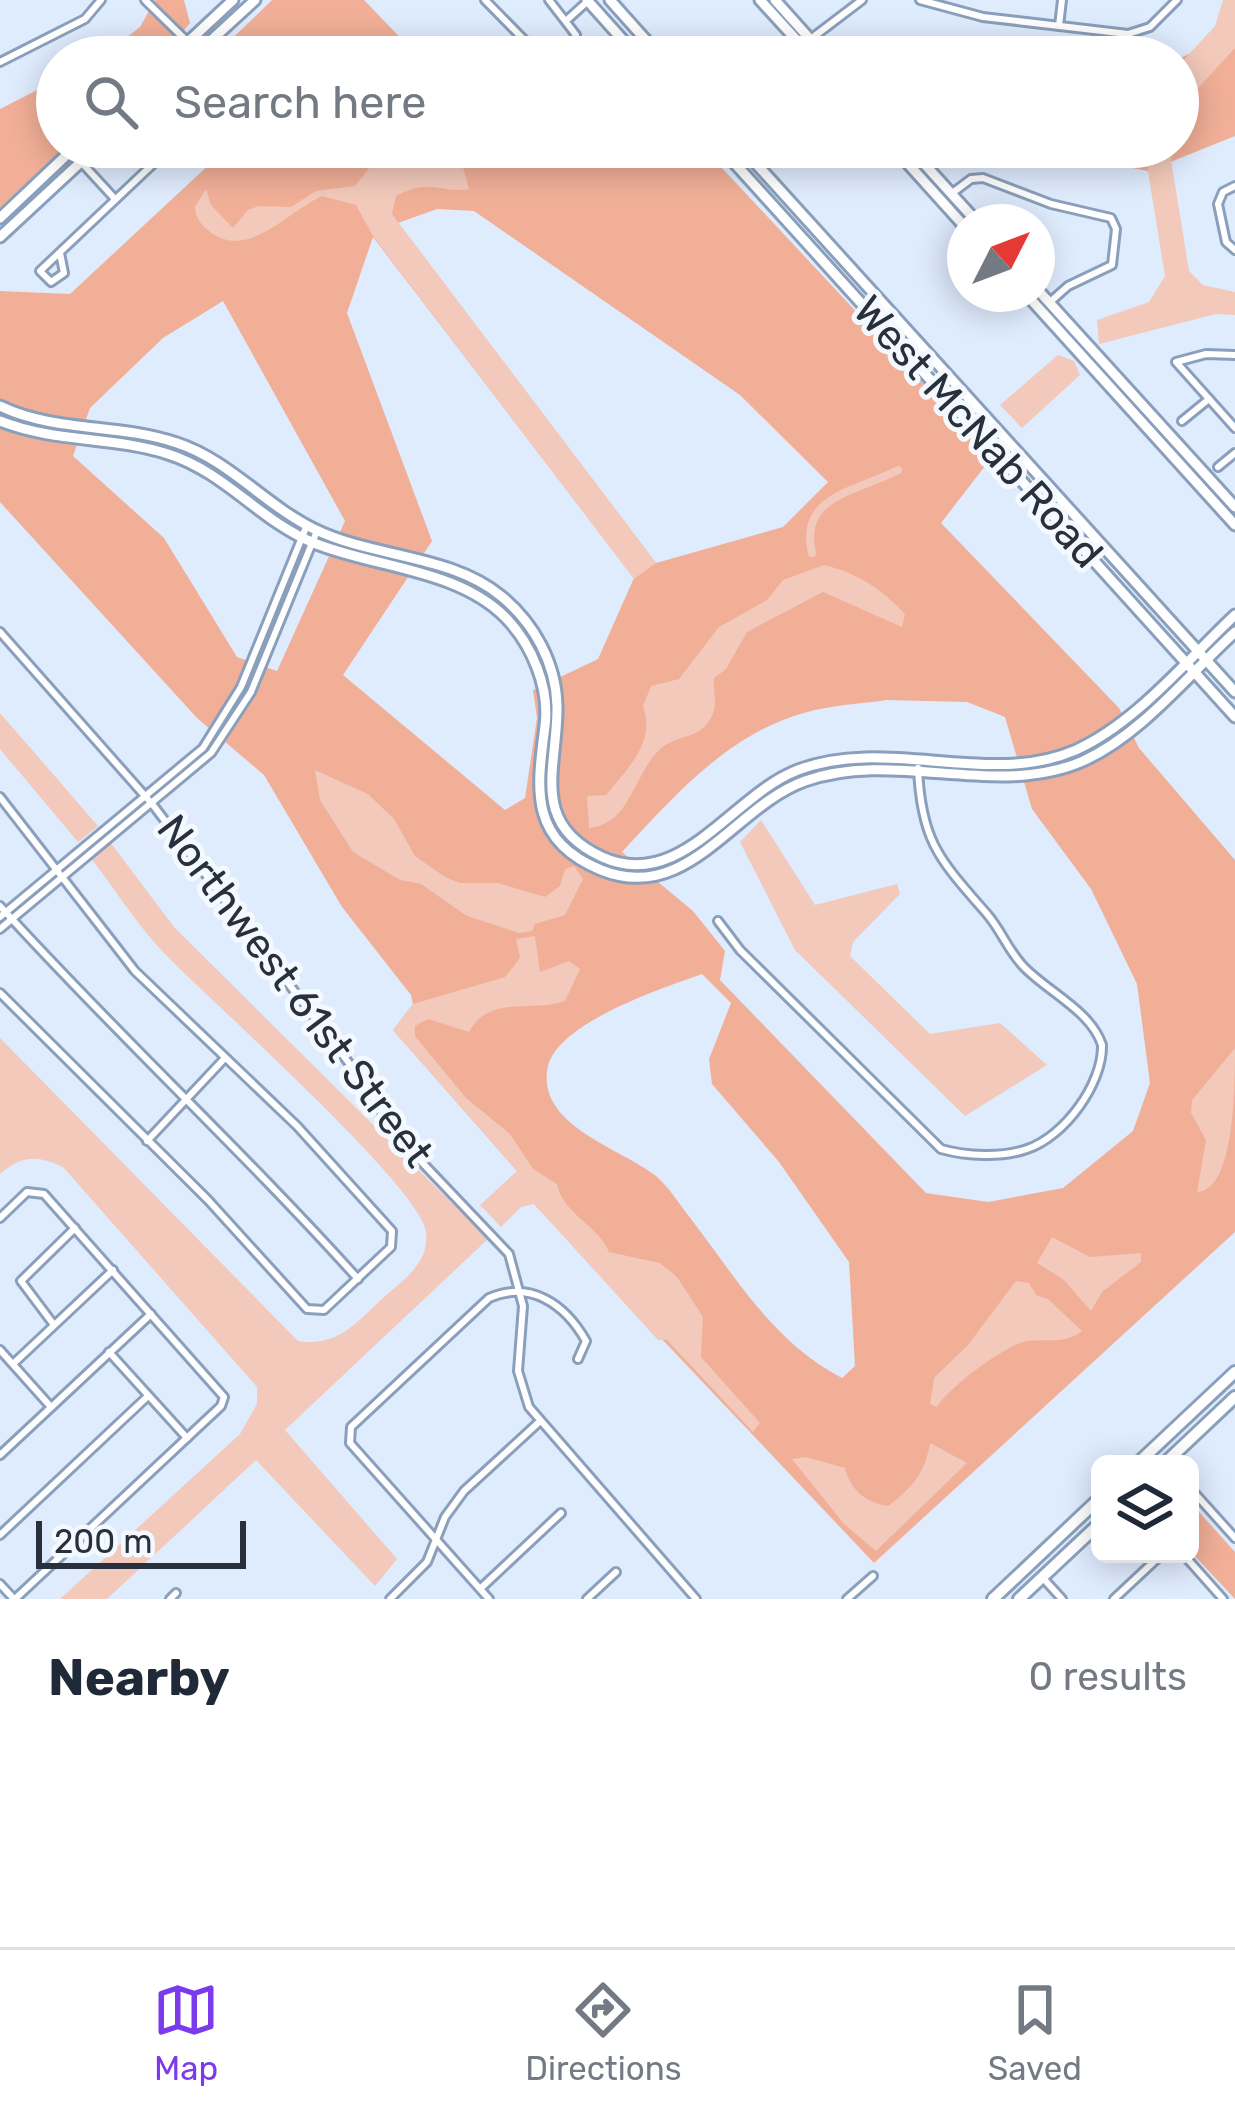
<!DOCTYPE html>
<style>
:root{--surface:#fff;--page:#f6f6f7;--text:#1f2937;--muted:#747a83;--line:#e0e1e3;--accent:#7c3aed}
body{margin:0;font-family:Rubik,sans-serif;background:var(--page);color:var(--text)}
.controls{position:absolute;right:36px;bottom:36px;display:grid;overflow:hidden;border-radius:18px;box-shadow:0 6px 30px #0003}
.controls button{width:108px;height:108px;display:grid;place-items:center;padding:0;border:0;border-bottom:3px solid var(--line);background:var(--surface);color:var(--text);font:60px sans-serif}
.compass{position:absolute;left:947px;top:204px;width:108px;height:108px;border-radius:50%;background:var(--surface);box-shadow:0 6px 30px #0003;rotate:48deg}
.scale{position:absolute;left:36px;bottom:30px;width:210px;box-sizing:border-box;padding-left:12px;border:6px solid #27303b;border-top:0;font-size:33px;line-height:42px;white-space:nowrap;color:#27303b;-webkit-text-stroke:9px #f4f9ff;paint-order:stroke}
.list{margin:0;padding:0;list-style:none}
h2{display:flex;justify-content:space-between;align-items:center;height:156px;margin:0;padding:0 48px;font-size:51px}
h2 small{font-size:39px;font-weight:400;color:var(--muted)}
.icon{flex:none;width:66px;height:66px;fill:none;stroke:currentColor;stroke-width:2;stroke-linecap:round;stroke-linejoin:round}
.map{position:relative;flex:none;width:1235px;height:1599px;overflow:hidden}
.search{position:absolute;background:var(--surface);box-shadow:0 6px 30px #0003;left:36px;right:36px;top:36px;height:132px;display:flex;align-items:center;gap:30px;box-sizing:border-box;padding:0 42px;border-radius:66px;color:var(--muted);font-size:45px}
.sheet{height:348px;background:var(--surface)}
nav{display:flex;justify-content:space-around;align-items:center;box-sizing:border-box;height:168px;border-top:3px solid var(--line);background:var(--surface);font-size:33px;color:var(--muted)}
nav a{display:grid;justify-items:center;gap:6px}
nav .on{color:var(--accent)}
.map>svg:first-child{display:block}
.green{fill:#f1af97;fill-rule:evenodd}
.water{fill:#f2c9ba}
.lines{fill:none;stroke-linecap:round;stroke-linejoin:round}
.canal{stroke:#f2c9ba;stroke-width:8}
.street-casing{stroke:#8a9fbb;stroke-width:12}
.secondary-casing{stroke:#8a9fbb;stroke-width:15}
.primary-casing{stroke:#8a9fbb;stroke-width:16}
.street{stroke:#fff;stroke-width:6}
.secondary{stroke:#fff;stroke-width:9}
.primary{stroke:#fff;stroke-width:10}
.labels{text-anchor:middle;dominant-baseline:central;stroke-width:10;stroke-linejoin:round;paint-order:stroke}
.street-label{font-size:42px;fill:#27303b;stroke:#f4f9ff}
</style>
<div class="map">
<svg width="1235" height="1599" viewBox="0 0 1235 1599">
<rect width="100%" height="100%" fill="#dfecfe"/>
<g class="green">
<polygon points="155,0 184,0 190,23 161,57 101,57 140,27"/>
<polygon points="272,0 364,0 419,57 213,57"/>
<polygon points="1235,33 1235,136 1148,171 1024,147 1178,147 1178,59"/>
<polygon points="57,80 57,147 65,147 0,208 0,109"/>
<path d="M228,147H679L707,152L992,457L941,523L1119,708L1139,748L1235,860V1232L874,1563L534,1204L517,1171L393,1030L413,1004L411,995L342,907L264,775L197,718L0,502V291L70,294ZM437,209L474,211L740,395L828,482L783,527L656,563L398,223ZM373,237L634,578L598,659L533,690L537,718L525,798L505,810L343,675L432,541L347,313ZM223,301L345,521L277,671L237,657L164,538L73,456L90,408L163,338ZM887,700L967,702L1005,717L1032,809L1091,889L1137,984L1150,1083L1133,1131L1063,1188L988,1202L926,1193L720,980L725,951L693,911L622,852C673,797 728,734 804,713C830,705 860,704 887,700ZM702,974L731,1003L709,1059L712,1084L779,1162L849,1262L855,1366L842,1378C773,1342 737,1279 691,1219C680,1205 669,1187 656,1176C619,1147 535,1125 548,1066C559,1022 663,988 702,974Z"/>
<polygon points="1190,1502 1235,1552 1235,1599 1190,1551"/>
</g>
<g class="water">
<polygon points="1223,0 1235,0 1235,48 1178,110 1178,66 1215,26"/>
<path d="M386,147H481L462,164L469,189C439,194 433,177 396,196L392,214L656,563L634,579L373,236L356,205L322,196C288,211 247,262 209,231C200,224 196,218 195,207L206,189L211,205L233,228L248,210L259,206L291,207L316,191L355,186Z"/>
<polygon points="1144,147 1169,147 1189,271 1203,285 1235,292 1235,315 1216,314 1099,344 1097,320 1149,302 1165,276"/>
<polygon points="1058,355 1074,361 1080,375 1022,428 1000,405"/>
<path d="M824,565C856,572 883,590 905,614L902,627L823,592L747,632L726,669L714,678C713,691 718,704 712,716C701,739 681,734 664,746C634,768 633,824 589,828L587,796L606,795C628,768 656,742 643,706L651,686L679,679L719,627L767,600L783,580Z"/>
<polygon points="0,713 98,826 78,842 0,749"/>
<polygon points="315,770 368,794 394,819 415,856 445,877 460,883 498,883 545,897 560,886 565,869 574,866 583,879 565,915 535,924 532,931 519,933 467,916 421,884 400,880 353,852 320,800"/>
<polygon points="761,820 815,905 897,884 900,894 853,942 850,956 930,1034 1000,1023 1047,1065 965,1116 795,950 740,842"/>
<path d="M110,842L174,927L488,1239L285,1430L397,1559L375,1586L256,1460L107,1599H60L240,1434L257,1404V1387L63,1167C37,1155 22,1155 0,1174V1038L298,1341C338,1347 356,1323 383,1298C403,1280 430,1263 426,1232C421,1187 208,999 164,953C137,924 115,890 91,858Z"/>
<path d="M535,936L540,972L569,961L580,969L565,1001C531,1013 490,994 469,1032L428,1019L415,1026V1036L466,1098L510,1134L533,1169L557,1184C563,1214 598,1225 609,1252L660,1263L677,1277L703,1317L701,1357L760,1423L753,1432L667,1340H658L534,1204L521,1207L501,1227L480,1205L517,1171L393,1030L413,1004L505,977L520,958L516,939Z"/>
<path d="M1235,1048C1235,1086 1235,1191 1197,1192L1206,1140L1191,1113L1192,1100Z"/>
<polygon points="1052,1237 1090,1257 1141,1253 1141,1262 1102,1292 1091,1311 1064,1280 1037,1263"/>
<path d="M1016,1281L1029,1283L1036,1295L1048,1299L1082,1331C1063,1345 1050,1338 1028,1341C1006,1344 948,1388 937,1407L930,1404L934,1378L968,1345Z"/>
<path d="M930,1443L967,1463L876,1551L844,1524L792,1459L806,1457L845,1468C851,1491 865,1502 888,1506C912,1488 925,1473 930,1443Z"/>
</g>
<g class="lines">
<path class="canal" d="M812,553C798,495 859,491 898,470"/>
<defs>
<g id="street">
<polyline points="145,0 198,52"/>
<polyline points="485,0 541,57"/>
<polyline points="549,0 576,35 562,57"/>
<polyline points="920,0 983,17 1128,34 1150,27 1177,0"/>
<polyline points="568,19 589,0"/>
<polyline points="1059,26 1062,0"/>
<polyline points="787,57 862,0"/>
<polyline points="0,62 85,19 101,0"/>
<polyline points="81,162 115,199"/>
<polyline points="1235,186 1223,192 1218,204 1226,242 1235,250"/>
<polyline points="951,194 971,179 983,178 1051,204 1111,218 1116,229 1112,265 1068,286 1050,302"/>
<polyline points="60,253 64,273 51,282 40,271 171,147"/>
<polyline points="1235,355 1206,354 1176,362 1235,428"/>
<polyline points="1182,421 1209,399"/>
<polyline points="1218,467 1235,453"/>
<polyline points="0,632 153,805 364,1083 396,1135 509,1254 523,1306 518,1371 529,1407 696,1599"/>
<polyline points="0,797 135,971 297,1126 392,1231 391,1247 324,1310 307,1309 208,1200 0,993"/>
<path d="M0,906C116,1034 242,1150 358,1279"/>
<polyline points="0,917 203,748 241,687 307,525"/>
<path d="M718,921L740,950L941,1149C966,1156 1002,1158 1027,1149C1064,1137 1103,1084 1102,1045C1091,1011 1048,992 1024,967C1009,952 1001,930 987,914C940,860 921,842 918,768"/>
<polyline points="0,929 211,753 251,692 317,531"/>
<polyline points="147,1141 225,1058"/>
<polyline points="0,1218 27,1192 44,1194 224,1397 221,1406 15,1599"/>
<polyline points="54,1325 21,1281 75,1228"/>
<polyline points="0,1350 51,1407"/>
<polyline points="109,1352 187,1438"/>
<polyline points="13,1364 113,1270"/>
<polyline points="0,1455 151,1314"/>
<polyline points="1190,1488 1235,1538"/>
<polyline points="0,1535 148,1396"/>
<polyline points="1183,1554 1223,1599"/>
<polyline points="1042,1577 1062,1599"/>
<polyline points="0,1584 14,1599"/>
<polyline points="481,1588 561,1513"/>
<polyline points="170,1599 176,1593"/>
<polyline points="390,1599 427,1562 445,1517 464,1491 538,1423"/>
<path d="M489,1599L350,1443L351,1427L489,1298C530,1280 565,1304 586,1341L578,1359"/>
<polyline points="587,1599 616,1572"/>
<polyline points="847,1599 873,1576"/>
<polyline points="1114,1599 1162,1554"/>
</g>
<g id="secondary">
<polyline points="587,0 638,57"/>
<polyline points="610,0 661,57"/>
<polyline points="760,0 812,57"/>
<polyline points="775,0 826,57"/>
<polyline points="172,57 233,0"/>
<polyline points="193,57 255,0"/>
<polyline points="720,147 1235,717"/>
<polyline points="741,147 1235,692"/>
<polyline points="893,147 965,227"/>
<polyline points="909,147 977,222"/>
<polyline points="0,218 75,147"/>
<polyline points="0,237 97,147"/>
<polyline points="1037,289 1235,507"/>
<polyline points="1026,294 1235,525"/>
<path d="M0,406C57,433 118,423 177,443C229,460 265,505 314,529C373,558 450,554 501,596C534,623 556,663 557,706C558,766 528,823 602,857C681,893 732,795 798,770C887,736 989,788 1076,750C1136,723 1187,660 1235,615"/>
<path d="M0,421C55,443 113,436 168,454C225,472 260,521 314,543C376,568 458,569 506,618C532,645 550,688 545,726C537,788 528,840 601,870C688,905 734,806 805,781C895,749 997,799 1083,761C1142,734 1188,675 1235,632"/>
</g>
<g id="primary">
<polyline points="1137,1464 1235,1372"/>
<polyline points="1164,1464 1235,1397"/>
<polyline points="993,1599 1100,1498"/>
<polyline points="1019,1599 1100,1523"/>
</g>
</defs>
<use href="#street" class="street-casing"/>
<use href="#secondary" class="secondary-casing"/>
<use href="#primary" class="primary-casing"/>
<use href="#street" class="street"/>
<use href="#secondary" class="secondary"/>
<use href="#primary" class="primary"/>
</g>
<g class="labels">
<g class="street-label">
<text transform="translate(978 432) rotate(48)">West McNab Road</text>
<text transform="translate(295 991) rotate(53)">Northwest 61st Street</text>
</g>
</g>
</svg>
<div class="controls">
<button><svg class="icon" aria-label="layers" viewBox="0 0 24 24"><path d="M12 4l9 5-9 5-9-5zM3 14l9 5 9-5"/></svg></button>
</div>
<svg class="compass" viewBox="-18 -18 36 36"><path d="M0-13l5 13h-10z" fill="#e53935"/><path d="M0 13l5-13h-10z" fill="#747a83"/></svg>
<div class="scale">200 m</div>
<div class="search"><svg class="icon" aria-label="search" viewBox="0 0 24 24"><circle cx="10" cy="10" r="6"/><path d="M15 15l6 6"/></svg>Search here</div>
</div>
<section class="sheet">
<h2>Nearby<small>0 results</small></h2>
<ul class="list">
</ul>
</section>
<nav>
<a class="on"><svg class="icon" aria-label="map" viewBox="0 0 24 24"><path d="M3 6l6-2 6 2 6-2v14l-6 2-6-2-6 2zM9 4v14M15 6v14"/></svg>Map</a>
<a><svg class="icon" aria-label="directions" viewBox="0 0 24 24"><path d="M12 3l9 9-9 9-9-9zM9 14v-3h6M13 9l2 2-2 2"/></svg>Directions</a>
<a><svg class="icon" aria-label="saved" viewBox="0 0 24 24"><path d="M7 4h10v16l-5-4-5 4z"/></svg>Saved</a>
</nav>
